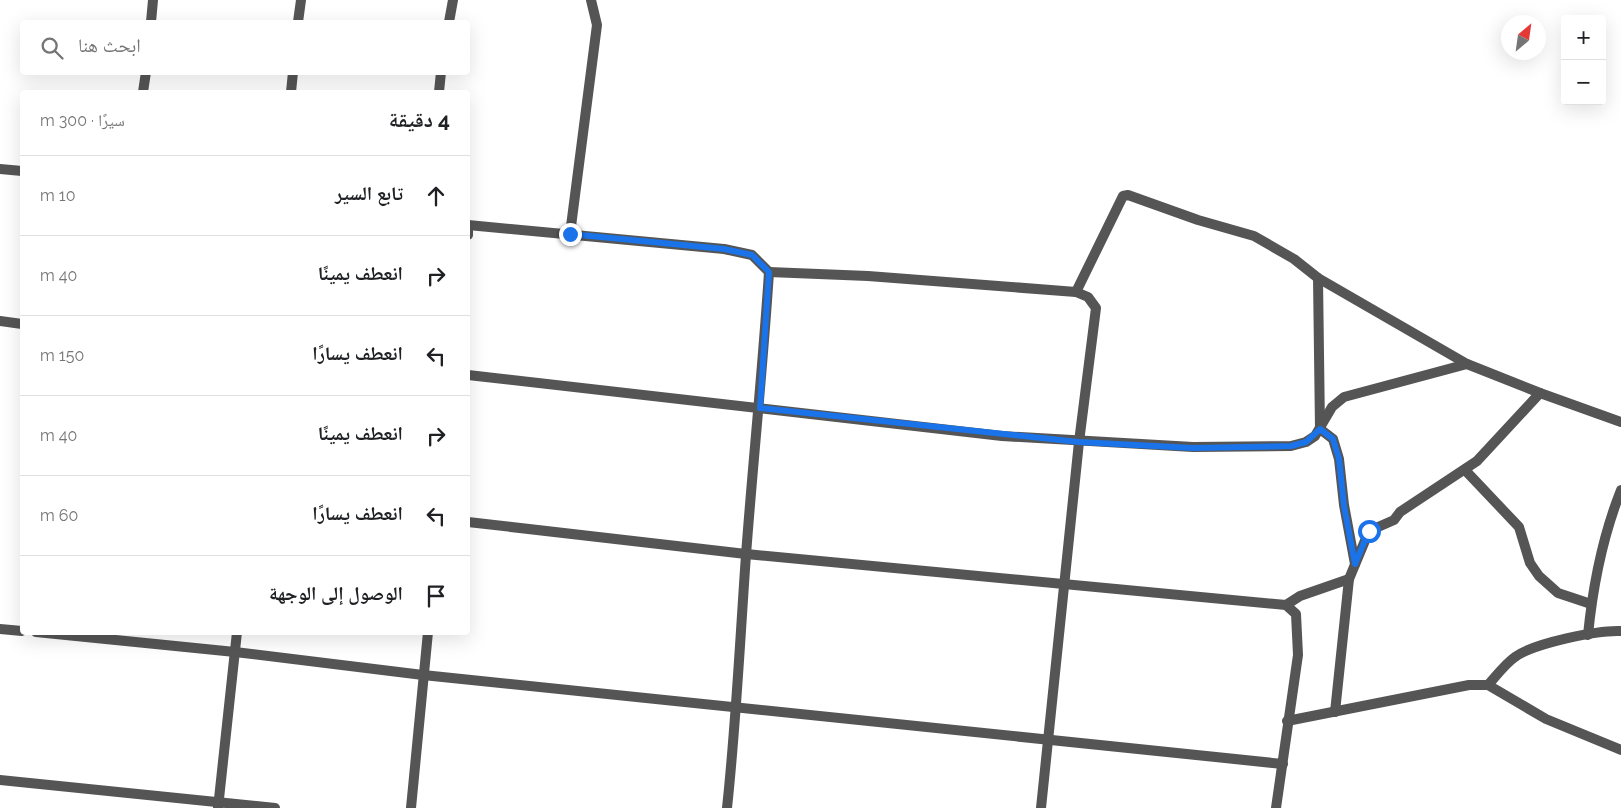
<!DOCTYPE html>
<html lang="ar">
<meta charset="utf-8">
<style>
:root{--surface:#fff;--page:#f2f2f2;--text:#202124;--muted:#757577;--line:#e0e0e0}
body{margin:0;font-family:Raleway,"Noto Naskh Arabic",sans-serif;background:var(--page);color:var(--text);direction:rtl}
.controls{position:absolute;right:15px;top:15px;display:grid;overflow:hidden;border-radius:5px;box-shadow:0 5px 20px #0002}
.controls button{width:45px;height:45px;display:grid;place-items:center;padding:0;border:0;border-bottom:1px solid var(--line);background:var(--surface);color:var(--text);font:25px sans-serif}
.compass{position:absolute;left:1501px;top:15px;width:45px;height:45px;border-radius:50%;background:var(--surface);box-shadow:0 5px 20px #0002;rotate:29deg}
.stop{position:absolute;width:15px;height:15px;margin:-11px;border:4px solid #1a73e8;border-radius:50%;background:#fff}
.stop.end{background:#1a73e8;border-color:#fff;box-shadow:0 1px 5px #0008}
.list{margin:0;padding:0;list-style:none}
h2{display:flex;justify-content:space-between;align-items:center;height:65px;margin:0;padding:0 20px;font-size:21px}
h2 small{font-size:16px;font-weight:400;color:var(--muted)}
.list li{display:grid;grid-template-columns:32px 1fr auto;gap:15px;align-items:center;box-sizing:border-box;height:80px;padding:0 20px;border-top:1px solid var(--line)}
.list b{display:block;font-size:19px;white-space:nowrap}
.list em{font-size:16px;font-style:normal;color:var(--muted)}
.icon{flex:none;width:28px;height:28px;fill:none;stroke:currentColor;stroke-width:2;stroke-linecap:round;stroke-linejoin:round}
.map{position:relative;flex:none;width:1621px;height:808px;overflow:hidden;direction:ltr}
.search{position:absolute;background:var(--surface);box-shadow:0 5px 20px #0002;left:20px;top:20px;width:450px;height:55px;display:flex;align-items:center;gap:12px;box-sizing:border-box;padding:0 18px;border-radius:5px;color:var(--muted);font-size:19px}
.panel{position:absolute;background:var(--surface);box-shadow:0 5px 20px #0002;left:20px;top:90px;width:450px;height:545px;border-radius:5px;direction:rtl}
.map>svg:first-child{display:block}
.lines{fill:none;stroke-linecap:round;stroke-linejoin:round}
.minor{stroke:#555;stroke-width:10}
.route{stroke:#1a73e8;stroke-width:6}
</style>
<div class="map">
<svg width="1621" height="808" viewBox="0 0 1621 808">
<rect width="100%" height="100%" fill="#fff"/>
<g class="lines">
<g class="minor">
<polyline points="151,22 153,0"/>
<polyline points="298,22 301,0"/>
<polyline points="449,22 453,0"/>
<polyline points="143,92 146,72"/>
<polyline points="291,92 293,72"/>
<polyline points="439,92 441,72"/>
<polyline points="0,169 22,171"/>
<path d="M468,225L724,249L752,255L769,272C763,366 753,461 746,555C740,640 736,724 727,808"/>
<polyline points="570,234 597,25 591,0"/>
<polyline points="468,235 468,225"/>
<polyline points="769,272 868,276 1076,292 1088,297 1096,308 1079,442 1041,808"/>
<polyline points="1318,278 1320,429 1333,439 1339,459 1344,505 1355,564"/>
<polyline points="1076,292 1123,196 1128,195 1198,220 1254,236 1294,259 1318,278 1467,364 1540,393 1621,422"/>
<polyline points="0,321 22,324"/>
<polyline points="468,375 1002,436 1193,447 1291,446 1306,442 1315,436 1332,407 1344,397 1467,364"/>
<polyline points="1465,470 1519,527 1530,563 1539,576 1558,593 1591,604"/>
<polyline points="468,522 746,554 1286,605 1296,614 1298,655 1276,808"/>
<polyline points="1286,605 1300,596 1349,579 1369,531 1394,520 1400,512 1477,461 1540,393"/>
<polyline points="0,629 22,631"/>
<polyline points="36,632 235,652 423,675 1283,764"/>
<path d="M1588,635C1593,584 1602,538 1621,490"/>
<path d="M1488,685C1497,675 1505,664 1515,657C1534,643 1598,630 1621,631"/>
<polyline points="1335,712 1349,579"/>
<polyline points="1287,721 1469,685 1488,685 1546,719 1621,750"/>
<polyline points="0,780 275,808"/>
<polyline points="218,808 237,632"/>
<polyline points="411,808 428,632"/>
</g>
</g>
<g class="lines">
<polyline class="route" points="570,234 724,249 752,255 769,272 760,408 1079,442 1193,448 1291,446 1306,442 1320,429 1333,439 1339,459 1344,506 1355,564 1369,531"/>
</g>
</svg>
<div class="controls">
<button>+</button>
<button>−</button>
</div>
<svg class="compass" viewBox="-18 -18 36 36"><path d="M0-13l5 13h-10z" fill="#e53935"/><path d="M0 13l5-13h-10z" fill="#757577"/></svg>
<div class="stop" style="left:1369px;top:531px"></div>
<div class="stop end" style="left:570px;top:234px"></div>
<div class="search"><svg class="icon" aria-label="search" viewBox="0 0 24 24"><circle cx="10" cy="10" r="6"/><path d="M15 15l6 6"/></svg>ابحث هنا</div>
<section class="panel">
<h2>4 دقيقة<small>سيرًا · 300 m</small></h2>
<ul class="list">
<li><svg class="icon" aria-label="ahead" viewBox="0 0 24 24"><path d="M12 20V5M6 11l6-6 6 6"/></svg><div><b>تابع السير</b></div><em>10 m</em></li>
<li><svg class="icon" aria-label="right" viewBox="0 0 24 24"><path d="M7 20v-9h11M14 6l5 5-5 5"/></svg><div><b>انعطف يمينًا</b></div><em>40 m</em></li>
<li><svg class="icon" aria-label="left" viewBox="0 0 24 24"><path d="M17 20v-9H6M10 6l-5 5 5 5"/></svg><div><b>انعطف يسارًا</b></div><em>150 m</em></li>
<li><svg class="icon" aria-label="right" viewBox="0 0 24 24"><path d="M7 20v-9h11M14 6l5 5-5 5"/></svg><div><b>انعطف يمينًا</b></div><em>40 m</em></li>
<li><svg class="icon" aria-label="left" viewBox="0 0 24 24"><path d="M17 20v-9H6M10 6l-5 5 5 5"/></svg><div><b>انعطف يسارًا</b></div><em>60 m</em></li>
<li><svg class="icon" aria-label="arrive" viewBox="0 0 24 24"><path d="M6 21V4h12l-3 4 3 4H6"/></svg><div><b>الوصول إلى الوجهة</b></div></li>
</ul>
</section>
</div>
